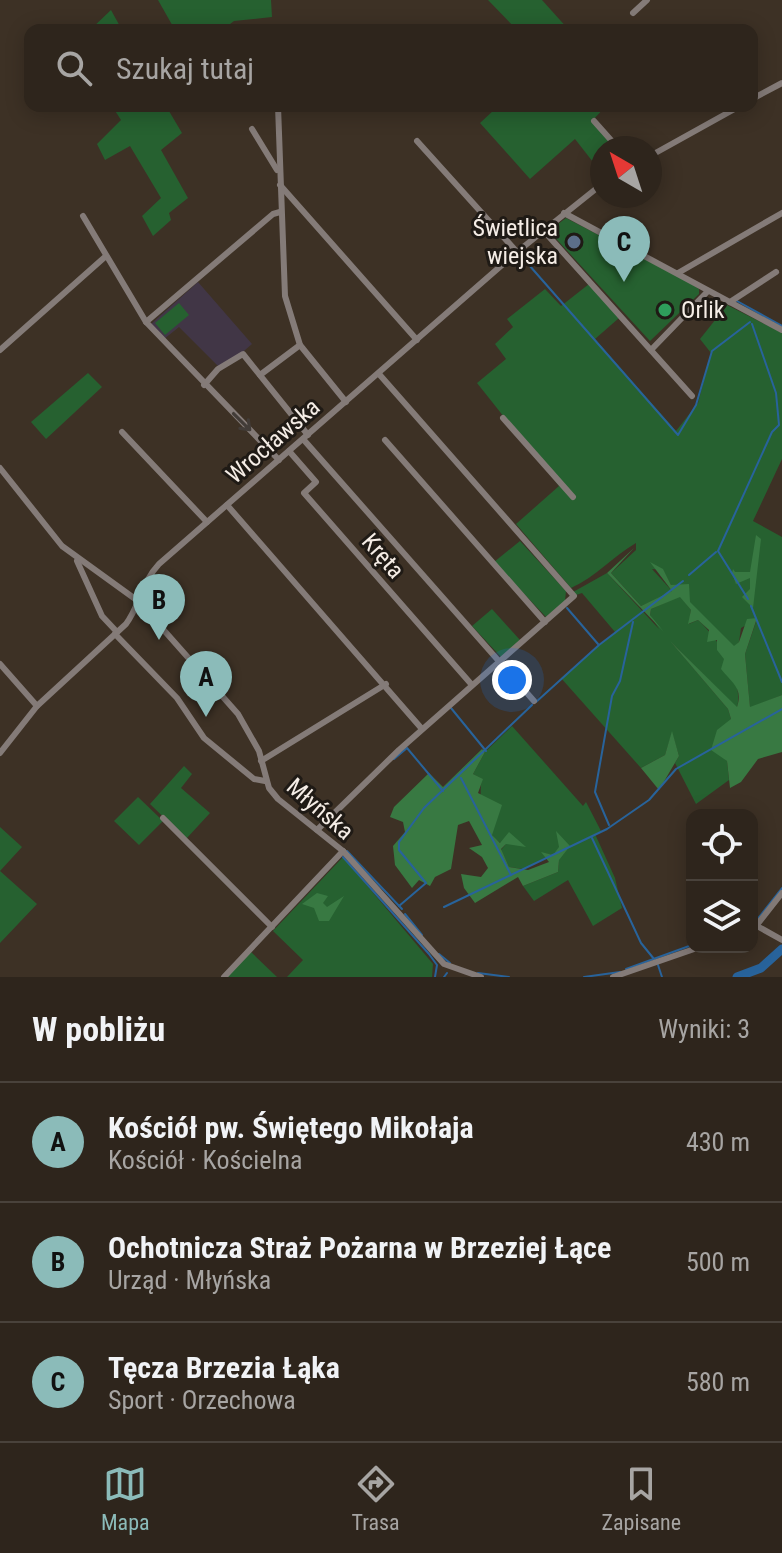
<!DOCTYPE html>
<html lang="pl">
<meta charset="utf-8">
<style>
:root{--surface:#2e251c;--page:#3a3129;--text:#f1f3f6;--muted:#a7a5a3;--line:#49423b;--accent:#8bbbb9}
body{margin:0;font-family:"Roboto Condensed",sans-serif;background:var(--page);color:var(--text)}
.controls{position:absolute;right:24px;bottom:24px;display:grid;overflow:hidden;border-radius:16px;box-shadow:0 4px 20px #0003}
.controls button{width:72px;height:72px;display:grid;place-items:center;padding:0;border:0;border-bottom:2px solid var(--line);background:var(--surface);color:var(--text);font:40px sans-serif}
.compass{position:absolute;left:590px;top:136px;width:72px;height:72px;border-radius:50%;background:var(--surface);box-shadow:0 4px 20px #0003;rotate:321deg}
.you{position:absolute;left:512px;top:680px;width:28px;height:28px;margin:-20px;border:6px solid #fff;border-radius:50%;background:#1a73e8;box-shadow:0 0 0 12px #1a73e833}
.badge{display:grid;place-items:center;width:52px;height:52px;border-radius:50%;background:var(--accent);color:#111;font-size:26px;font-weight:700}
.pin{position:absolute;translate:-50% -66px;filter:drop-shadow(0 2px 4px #0008)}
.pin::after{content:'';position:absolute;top:42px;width:28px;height:24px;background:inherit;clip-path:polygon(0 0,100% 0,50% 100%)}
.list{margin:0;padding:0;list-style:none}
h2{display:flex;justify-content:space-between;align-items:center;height:104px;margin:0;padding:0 32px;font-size:34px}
h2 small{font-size:26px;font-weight:400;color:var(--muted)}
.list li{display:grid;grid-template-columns:52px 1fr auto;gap:24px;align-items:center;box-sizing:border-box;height:120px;padding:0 32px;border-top:2px solid var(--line)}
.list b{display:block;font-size:30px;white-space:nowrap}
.list p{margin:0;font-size:26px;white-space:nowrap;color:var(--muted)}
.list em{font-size:26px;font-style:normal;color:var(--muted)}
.icon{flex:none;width:44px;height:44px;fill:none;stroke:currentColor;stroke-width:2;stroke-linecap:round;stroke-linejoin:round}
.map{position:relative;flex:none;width:782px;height:977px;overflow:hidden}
.search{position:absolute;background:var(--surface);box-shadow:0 4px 20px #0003;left:24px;right:24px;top:24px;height:88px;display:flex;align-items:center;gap:20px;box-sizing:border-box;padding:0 28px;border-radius:16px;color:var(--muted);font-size:30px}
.sheet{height:464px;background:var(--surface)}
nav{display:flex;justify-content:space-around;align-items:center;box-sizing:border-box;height:112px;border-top:2px solid var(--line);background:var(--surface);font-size:22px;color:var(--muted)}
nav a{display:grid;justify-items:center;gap:4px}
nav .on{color:var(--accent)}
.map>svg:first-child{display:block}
.education{fill:#413646}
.green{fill:#266130}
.forest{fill:#387942}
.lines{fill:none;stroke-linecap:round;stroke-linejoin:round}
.stream{stroke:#28639b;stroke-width:2}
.river{stroke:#28639b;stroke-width:9}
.minor{stroke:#847b78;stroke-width:6}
.oneway{stroke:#423c38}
.service-dot{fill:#5c6f8a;stroke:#1f1a15;stroke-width:3}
.leisure-dot{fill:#2e9e5b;stroke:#1f1a15;stroke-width:3}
.labels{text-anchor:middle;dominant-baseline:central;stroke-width:6;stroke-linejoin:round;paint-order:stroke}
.poi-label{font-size:24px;fill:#f5ede6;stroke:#1f1a15;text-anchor:end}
.street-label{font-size:24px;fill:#f5ede6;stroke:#1f1a15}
</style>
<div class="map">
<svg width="782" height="977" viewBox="0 0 782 977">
<rect width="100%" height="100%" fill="#3d3125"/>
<polygon class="education" points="198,282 252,344 230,363 218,366 179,327 164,339 151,324"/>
<g class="green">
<polygon points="158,0 271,0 272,17 234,21 230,24 233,30 175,30"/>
<polygon points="488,0 542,0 569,30 517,30"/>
<polygon points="111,10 122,30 90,30"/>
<polygon points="112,106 166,106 182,133 161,150 188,198 169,213 171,220 153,236 142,216 161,198 130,146 105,160 97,144 121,120"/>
<polygon points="493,106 606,106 593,120 615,148 602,148 600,171 575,139 530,179 480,123 495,109"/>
<polygon points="566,218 687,281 699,289 699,294 650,341 549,231"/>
<path d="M589,284L619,318L595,339L676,431L698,403L711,353L700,339L727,305L782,333V459L753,521L782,537V695L750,708L745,654L757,619L741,628L739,642L734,647L671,585L663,570L652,569L673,592L641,606L611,573L636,550V543C612,557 597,576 571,588L516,524L559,486L477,383L506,359L495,344L513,327L507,319L545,289L561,306Z"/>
<polygon points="179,303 189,315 165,335 155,323"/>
<polygon points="88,373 102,387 46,439 31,422"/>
<polygon points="520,541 566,591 565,601 546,617 494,562"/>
<path d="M607,573L659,629L650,615L651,609L680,596L691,610L689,624L698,620C719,639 744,679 737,708L671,642L728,709L731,719L719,753L727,761L729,780L696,804L675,763L679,756L672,733L665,755L641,768L561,678L615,632L582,593L576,595L573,592Z"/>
<polygon points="492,609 520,640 501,657 472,626"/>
<path d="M512,726L583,806L586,802L601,831L595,834L615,878L622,908L593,926L568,880L534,901L523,886L558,872L560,847L553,855L543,853L546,857L523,869L509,867L501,850L506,844L524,847C516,846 504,846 498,841C483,831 478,794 482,779L473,774L485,752Z"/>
<polygon points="184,766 192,774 181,788 210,813 186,839 150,804"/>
<polygon points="138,797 163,821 139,845 114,821"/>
<polygon points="0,827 22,847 0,871 37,904 0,943"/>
<polygon points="343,857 433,964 432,977 287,977 303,960 273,931"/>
<polygon points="251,952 277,977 227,977"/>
</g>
<g class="forest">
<polygon points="756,535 761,539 753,608 742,597 750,589 750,578 736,584 732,573 733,569 735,572 750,572"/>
<path d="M634,548L611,573L641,606L672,591L650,562L663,569L671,585L689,584L690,602L734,646L739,642L747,619L757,618L745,654L750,707L782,695V752L758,759L741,782L730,788L727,761L711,750L717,730L731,719L728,709L670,641L737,707C743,688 733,684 721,669L724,659L717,650V640L707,642L709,630L698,620L688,624L691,610L680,597L651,609L650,615L664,632L607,573Z"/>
<polygon points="672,731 679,756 659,790 641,768 665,755"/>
<polygon points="482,749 485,752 473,774 483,779 478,793 502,805 492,835 500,843 509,832 526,847 506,844 501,849 509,867 528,870 549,862 541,852 553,855 559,847 556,831 570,846 559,860 558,872 523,886 518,877 475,903 464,888 461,874 481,877 488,868 482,857 469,848 482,845 469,821 458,825 451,869 435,877 430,886 419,880 412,888 395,865 393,846 405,832 403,822 390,817 394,807 429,773 443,787"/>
<polygon points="317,893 328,896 323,903 327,907 344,896 329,921 319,921 314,908 302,904"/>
</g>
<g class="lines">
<g class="stream">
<polyline points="522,257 678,435 696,405 712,351 750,322"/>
<polyline points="737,301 782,326"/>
<polyline points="689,575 716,552"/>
<polyline points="748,599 718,551 772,432 779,425 776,393 752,324"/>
<polyline points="751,606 782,682"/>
<polyline points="567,608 598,644"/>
<polyline points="536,702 599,645 683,581"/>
<polyline points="451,708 486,751"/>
<polyline points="394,759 407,748 443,791"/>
<polyline points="461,778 511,875"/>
<polyline points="609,825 595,792 612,696 620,681 633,622"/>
<polyline points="592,838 641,943 654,959"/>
<polyline points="347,851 402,909"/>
<polyline points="343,857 429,954 437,965 435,977"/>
<polyline points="399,906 426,883 399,850 399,842 424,808 532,705"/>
<polyline points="444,907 607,829 649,800 676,769 782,709"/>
<polyline points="405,914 422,935"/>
<polyline points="752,926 782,888"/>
<polyline points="439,954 450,963"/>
<polyline points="658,965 662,977"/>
<polyline points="626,969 692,945"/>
<polyline points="478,973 509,977"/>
<polyline points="444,977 447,973"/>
<polyline points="584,977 620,972"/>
</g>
<polyline class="river" points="737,977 761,968 782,949"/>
<g class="minor">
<polyline points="633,13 647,0"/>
<polyline points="752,99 782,83"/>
<polyline points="278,106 285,296 300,345 346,402"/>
<polyline points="594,121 618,148"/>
<polyline points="252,129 277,170"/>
<polyline points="417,141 517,252"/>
<polyline points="650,156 740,106"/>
<polyline points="280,185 417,340"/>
<polyline points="564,213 782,330"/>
<polyline points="83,216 146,322 279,460"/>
<polyline points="543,230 692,396"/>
<polyline points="678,273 782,213"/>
<polyline points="730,302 776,272"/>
<polyline points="146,322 273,214 280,212"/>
<polyline points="0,350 106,256"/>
<polyline points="651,350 708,291"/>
<polyline points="260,375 300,345"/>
<polyline points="204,385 218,369 243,354 308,435"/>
<polyline points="503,418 573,497"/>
<polyline points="122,432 207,522"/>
<polyline points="303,439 534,701"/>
<polyline points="385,440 545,622"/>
<polyline points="289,451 316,482 304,493 472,685"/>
<polyline points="0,468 62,546 138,601 238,714 259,751 269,788 278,799 343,851 444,964 481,977"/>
<polyline points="227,505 422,729"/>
<polyline points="77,561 102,616 117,632"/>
<polyline points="115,634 177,698 204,738 254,779 265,781"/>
<polyline points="0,664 37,706"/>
<path d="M0,753L37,706L126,624C140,605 142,582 159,564L517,252L602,184"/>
<polyline points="261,761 386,684"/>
<polyline points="163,818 272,927"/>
<polyline points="317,830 399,750 574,596 379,374"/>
<polyline points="757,926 782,940"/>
<polyline points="752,931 782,893"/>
<polyline points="224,977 343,851"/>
<polyline points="613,977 700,947"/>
</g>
</g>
<defs><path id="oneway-shaft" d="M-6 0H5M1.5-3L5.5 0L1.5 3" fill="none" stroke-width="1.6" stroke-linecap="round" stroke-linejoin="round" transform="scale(2)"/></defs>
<use class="oneway" href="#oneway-shaft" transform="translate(242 422) rotate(45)"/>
<circle class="service-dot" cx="574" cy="242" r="8"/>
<circle class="leisure-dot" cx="665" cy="310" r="8"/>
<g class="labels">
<g class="poi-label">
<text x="558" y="228">Świetlica<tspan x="558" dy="28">wiejska</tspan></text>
<text x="681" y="310" text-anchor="start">Orlik</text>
</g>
<g class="street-label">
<text transform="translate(273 441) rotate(-41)">Wrocławska</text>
<text transform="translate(383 556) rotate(49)">Kręta</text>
<text transform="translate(320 809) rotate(41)">Młyńska</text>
</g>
</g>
</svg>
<div class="controls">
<button><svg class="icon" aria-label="locate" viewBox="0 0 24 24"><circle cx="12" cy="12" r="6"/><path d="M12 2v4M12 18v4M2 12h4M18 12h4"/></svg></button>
<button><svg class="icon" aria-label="layers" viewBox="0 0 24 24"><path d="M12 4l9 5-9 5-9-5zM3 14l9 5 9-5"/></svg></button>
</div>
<svg class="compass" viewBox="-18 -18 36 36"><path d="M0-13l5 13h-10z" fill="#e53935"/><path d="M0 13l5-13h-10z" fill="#a7a5a3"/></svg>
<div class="you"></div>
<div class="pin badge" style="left:206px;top:717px">A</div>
<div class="pin badge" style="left:159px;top:640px">B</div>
<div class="pin badge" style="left:624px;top:282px">C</div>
<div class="search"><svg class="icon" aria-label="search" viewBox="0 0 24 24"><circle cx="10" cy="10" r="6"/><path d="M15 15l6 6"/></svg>Szukaj tutaj</div>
</div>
<section class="sheet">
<h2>W pobliżu<small>Wyniki: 3</small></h2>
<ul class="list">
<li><span class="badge">A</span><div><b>Kościół pw. Świętego Mikołaja</b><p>Kościół · Kościelna</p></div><em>430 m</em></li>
<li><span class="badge">B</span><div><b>Ochotnicza Straż Pożarna w Brzeziej Łące</b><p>Urząd · Młyńska</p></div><em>500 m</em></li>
<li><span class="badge">C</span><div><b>Tęcza Brzezia Łąka</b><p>Sport · Orzechowa</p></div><em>580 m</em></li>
</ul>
</section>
<nav>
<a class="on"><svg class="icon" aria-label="map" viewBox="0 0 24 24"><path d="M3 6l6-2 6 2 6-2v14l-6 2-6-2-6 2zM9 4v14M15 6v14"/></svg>Mapa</a>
<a><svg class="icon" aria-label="directions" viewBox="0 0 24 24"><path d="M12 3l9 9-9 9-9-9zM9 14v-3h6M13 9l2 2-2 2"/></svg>Trasa</a>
<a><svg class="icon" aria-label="saved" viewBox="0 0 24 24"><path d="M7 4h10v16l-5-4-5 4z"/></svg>Zapisane</a>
</nav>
